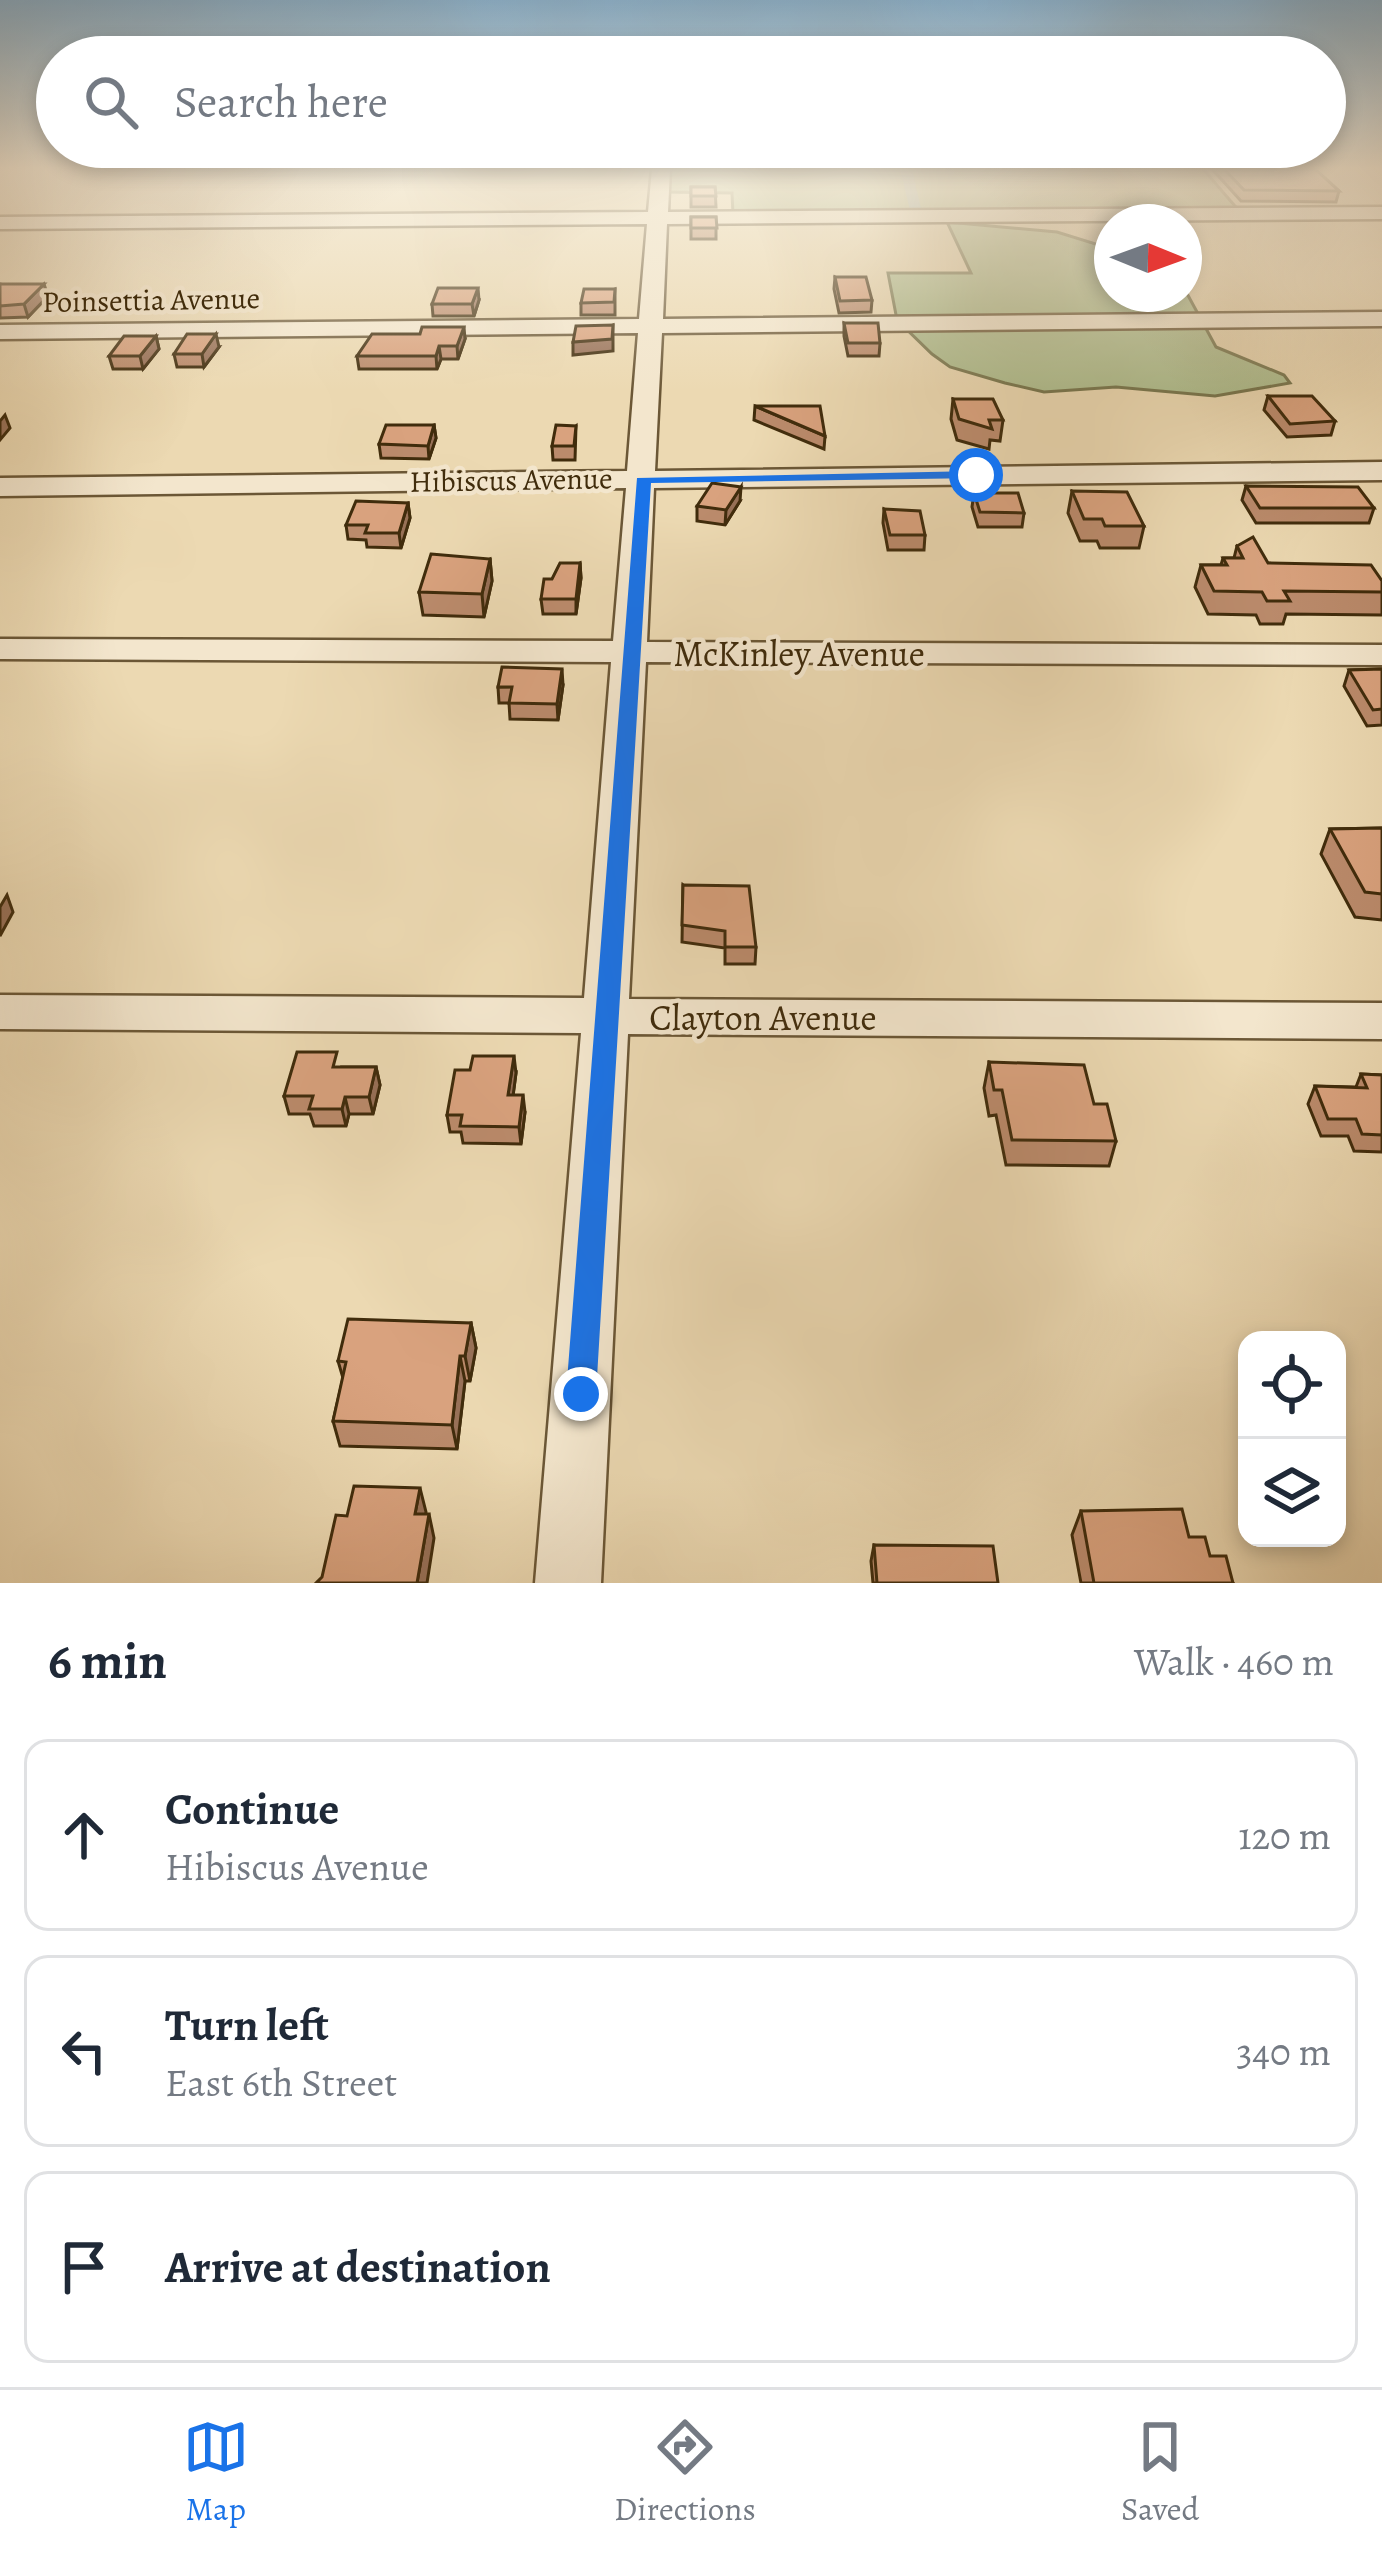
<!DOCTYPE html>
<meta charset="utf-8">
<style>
:root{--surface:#fff;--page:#f6f6f7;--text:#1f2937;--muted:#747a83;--line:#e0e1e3;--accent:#1a73e8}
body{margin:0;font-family:Alegreya,serif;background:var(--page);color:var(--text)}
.controls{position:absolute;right:36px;bottom:36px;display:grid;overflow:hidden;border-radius:24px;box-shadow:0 6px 18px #0003}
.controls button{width:108px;height:108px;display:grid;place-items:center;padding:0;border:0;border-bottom:3px solid var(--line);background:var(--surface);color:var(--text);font:60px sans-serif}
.compass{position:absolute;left:1094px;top:204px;width:108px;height:108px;border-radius:50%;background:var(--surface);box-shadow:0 6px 18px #0003;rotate:91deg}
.stop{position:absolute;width:36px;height:36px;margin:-27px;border:9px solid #1a73e8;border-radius:50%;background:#fff}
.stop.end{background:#1a73e8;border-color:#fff;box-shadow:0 3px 12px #0008}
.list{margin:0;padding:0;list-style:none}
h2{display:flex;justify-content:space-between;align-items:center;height:156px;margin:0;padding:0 48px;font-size:51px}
h2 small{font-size:39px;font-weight:400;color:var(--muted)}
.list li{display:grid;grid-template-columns:78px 1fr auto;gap:36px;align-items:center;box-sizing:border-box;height:192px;margin:0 24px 24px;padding:0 24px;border:3px solid var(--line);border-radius:24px}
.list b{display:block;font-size:45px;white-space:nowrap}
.list p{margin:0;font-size:39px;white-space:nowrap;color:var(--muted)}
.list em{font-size:39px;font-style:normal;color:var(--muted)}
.icon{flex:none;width:66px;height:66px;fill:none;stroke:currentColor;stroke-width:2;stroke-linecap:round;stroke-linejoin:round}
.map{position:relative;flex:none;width:1382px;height:1583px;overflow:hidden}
.search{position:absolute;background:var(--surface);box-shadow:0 6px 18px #0003;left:36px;right:36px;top:36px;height:132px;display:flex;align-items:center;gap:30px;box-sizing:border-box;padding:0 42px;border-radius:66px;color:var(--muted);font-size:45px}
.sheet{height:804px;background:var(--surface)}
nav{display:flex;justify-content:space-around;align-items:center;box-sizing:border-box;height:168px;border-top:3px solid var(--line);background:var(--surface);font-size:33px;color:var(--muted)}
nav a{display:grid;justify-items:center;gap:6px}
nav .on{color:var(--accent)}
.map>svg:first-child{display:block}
.green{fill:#b1c091;stroke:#78764e;stroke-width:3}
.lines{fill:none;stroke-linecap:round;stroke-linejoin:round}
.canal{fill:#9db7b7;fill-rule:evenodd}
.minor-casing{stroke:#6b5736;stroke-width:5}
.minor{fill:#f3e6cd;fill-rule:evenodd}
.wall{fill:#bb8b6c;stroke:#402c0c;stroke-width:3}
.shaded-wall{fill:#987158;stroke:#402c0c;stroke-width:3}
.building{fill:#d9a27e;stroke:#402c0c;stroke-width:3}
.route{fill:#1a73e8}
.labels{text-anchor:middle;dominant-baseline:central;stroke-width:9;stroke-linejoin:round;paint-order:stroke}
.far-street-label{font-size:30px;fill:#402c0c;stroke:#f3e6cd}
.street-label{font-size:36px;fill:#402c0c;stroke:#f3e6cd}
</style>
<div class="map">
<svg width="1382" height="1583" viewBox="0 0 1382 1583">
<rect width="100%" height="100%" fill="#ecd9b2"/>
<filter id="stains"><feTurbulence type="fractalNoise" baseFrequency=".00167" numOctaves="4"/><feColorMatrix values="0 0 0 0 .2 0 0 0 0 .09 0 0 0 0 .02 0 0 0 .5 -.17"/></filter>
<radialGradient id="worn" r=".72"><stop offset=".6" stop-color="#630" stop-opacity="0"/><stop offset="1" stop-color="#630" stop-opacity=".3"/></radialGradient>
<g class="green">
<polygon points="668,169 1203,169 1241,213 733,214 732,193 667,192"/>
<polygon points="947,222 1057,232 1112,249 1112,294 1184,294 1184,288 1216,347 1284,375 1290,383 1215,396 1116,387 1044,392 1005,383 950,367 932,354 897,320 888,273 971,273"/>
</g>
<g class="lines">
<polygon class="canal" points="900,169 912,169 922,213 910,210"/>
<defs>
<polygon id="minor" points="652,169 670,169 668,212 1382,207 1382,219 667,224 663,319 1382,312 1382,326 662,333 655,471 1382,462 1382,480 654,488 647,642 1382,645 1382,665 646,662 629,999 1382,1003 1382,1039 628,1034 601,1583 535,1583 581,1033 0,1029 0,995 584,998 611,662 0,659 0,639 613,641 626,488 0,496 0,478 627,471 638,333 0,339 0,325 639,319 647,224 0,229 0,217 648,212"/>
</defs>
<use href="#minor" class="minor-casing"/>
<use href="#minor" class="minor"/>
</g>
<g class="wall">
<polygon points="1212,169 1315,169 1339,191 1336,202 1241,201"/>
<polygon points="691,187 715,187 716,207 691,207"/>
<rect x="691" y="217" width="25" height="22"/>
<polygon points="835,277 872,300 871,312 839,313 834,289"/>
<polygon points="0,284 48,296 28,317 0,318"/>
<polygon points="615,289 615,315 581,315 581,303"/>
<polygon points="479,300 474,316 433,316 432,304"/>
<polygon points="844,323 880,343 879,356 848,356 844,336"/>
<polygon points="156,336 159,349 143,369 113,369 109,356"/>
<polygon points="465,339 458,359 441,359 437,369 359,369 357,356"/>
<polygon points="219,347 204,367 177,367 174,354"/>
<polygon points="1268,396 1335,421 1331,435 1287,437 1264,410"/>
<polygon points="953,399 1003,420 1000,441 990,440 989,449 957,440 951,419"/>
<polygon points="755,406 825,436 824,449 754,420"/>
<polygon points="434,425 436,438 429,459 381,458 379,444"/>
<polygon points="576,426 575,460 553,460 552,446"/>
<polygon points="1246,486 1374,508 1369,523 1256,523 1242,500"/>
<polygon points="1072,491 1144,526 1139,548 1100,548 1097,541 1080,541 1068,513"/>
<polygon points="974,493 1024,513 1022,527 978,527 972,507"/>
<polygon points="740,501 725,525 697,521 697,506"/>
<polygon points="408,503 410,518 401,548 367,547 366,540 348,539 346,525"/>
<polygon points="884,509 925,535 924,550 888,550 883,523"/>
<polygon points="1237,546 1268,563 1382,581 1382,615 1286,614 1283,624 1260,624 1256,615 1208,614 1195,587 1201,565 1221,565 1223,558 1234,558"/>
<polygon points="490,559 492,581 484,617 423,615 419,592"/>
<polygon points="580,563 581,578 576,614 543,614 541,599 552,579"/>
<polygon points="1382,669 1382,725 1367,726 1344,686 1349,670"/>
<polygon points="563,685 558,720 510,719 509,703 499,703 498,687"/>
<polygon points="1382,828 1382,920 1355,917 1321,854 1330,829"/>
<polygon points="683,885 756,947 755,964 725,964 725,948 682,942"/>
<polygon points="989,1062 1094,1104 1116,1141 1109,1166 1006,1165 996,1115 989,1116 984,1088"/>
<polygon points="341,1067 376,1067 380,1085 373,1114 349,1114 346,1126 314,1126 310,1114 289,1114 284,1096"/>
<polygon points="516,1073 513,1095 525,1112 521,1144 463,1143 461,1132 450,1132 447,1115"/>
<polygon points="1361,1074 1382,1075 1382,1152 1354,1151 1348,1136 1321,1136 1308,1104 1315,1086 1356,1087"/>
<polygon points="471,1323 476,1348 470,1381 465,1381 457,1449 340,1446 333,1421 343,1378 338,1361"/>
<polygon points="1081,1511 1189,1537 1233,1583 1081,1583 1072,1535"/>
<polygon points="874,1545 998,1583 873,1583 871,1561"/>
</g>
<g class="shaded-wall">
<polygon points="44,284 48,296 28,317 24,304"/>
<polygon points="478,288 479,300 474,316 472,304"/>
<polygon points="613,325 613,351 573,355 573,342"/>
<polygon points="464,327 465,339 458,359 457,346"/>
<polygon points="216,334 219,347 204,367 202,354"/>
<polygon points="156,336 159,349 143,369 140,356"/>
<polygon points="439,346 441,359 437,369 436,356"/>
<polygon points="5,415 10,428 0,440 0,421"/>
<polygon points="434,425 436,438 429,459 428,446"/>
<polygon points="741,487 740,501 725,525 726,510"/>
<polygon points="408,503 410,518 401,548 399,533"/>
<polygon points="490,559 492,581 484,617 482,594"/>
<polygon points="580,563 581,578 576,614 576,599"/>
<polygon points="562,669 563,685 558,720 557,704"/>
<polygon points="7,895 13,912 0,936 0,907"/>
<polygon points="514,1056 516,1073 511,1112 508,1095"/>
<polygon points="376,1067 380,1085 373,1114 369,1097"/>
<polygon points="523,1095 525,1112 521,1144 519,1127"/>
<polygon points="345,1097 349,1114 346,1126 342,1109"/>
<polygon points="471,1323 476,1348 470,1381 465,1356"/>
<polygon points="460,1356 465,1381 457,1449 452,1425"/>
<polygon points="420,1488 426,1512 421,1538 415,1514"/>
<polygon points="429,1514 434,1538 427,1583 417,1583"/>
</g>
<g class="building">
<polygon points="1224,169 1315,169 1339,191 1244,190"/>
<polygon points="691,187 715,187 716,196 691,196"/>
<polygon points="691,217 716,217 717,228 691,228"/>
<polygon points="835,277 866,277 872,300 840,301"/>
<polygon points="0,284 44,284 24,304 0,306"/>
<polygon points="438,288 478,288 472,304 432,304"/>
<polygon points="584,289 615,289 614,302 581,303"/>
<polygon points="844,323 878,323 880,343 848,343"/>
<polygon points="613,325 612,339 573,342 576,326"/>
<polygon points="422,327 464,327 457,346 439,346 436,356 357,356 372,334 420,334"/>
<polygon points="187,334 216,334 202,354 174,354"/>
<polygon points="124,336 156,336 140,356 109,356"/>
<polygon points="1268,396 1312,396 1335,421 1290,424"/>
<polygon points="953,399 993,399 1003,420 989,420 992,429 959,419"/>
<polygon points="755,406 820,406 825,436"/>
<polygon points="386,425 434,425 428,446 379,444"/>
<polygon points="556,425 576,426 574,446 552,446"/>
<polygon points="712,483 741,487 726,510 697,506"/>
<polygon points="1246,486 1358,487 1374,508 1260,508"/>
<polygon points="1072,491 1127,492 1144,526 1105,526 1102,519 1084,519"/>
<polygon points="974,493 1018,493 1024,513 980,512"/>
<polygon points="356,501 408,503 399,533 365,533 368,525 346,525"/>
<polygon points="884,509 920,511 925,535 890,535"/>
<polygon points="1253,537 1268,563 1371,565 1382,581 1382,592 1284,591 1290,601 1267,601 1262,592 1214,591 1201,565 1227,565 1223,558 1243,558 1237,546"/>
<polygon points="431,554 490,559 482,594 419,592"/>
<polygon points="560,563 580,563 576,599 541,599 544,579 552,579"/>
<polygon points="502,667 562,669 557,704 509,703 512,687 498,687"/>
<polygon points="1382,669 1382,709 1373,710 1349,670"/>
<polygon points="1382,828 1382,894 1365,892 1330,829"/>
<polygon points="683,885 749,886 756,947 725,947 725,931 682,925"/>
<polygon points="297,1052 337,1052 333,1067 376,1067 369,1097 345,1097 342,1109 309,1109 313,1096 284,1096"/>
<polygon points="473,1056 514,1056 508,1095 523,1095 519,1127 460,1126 462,1115 447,1115 455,1070 470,1070"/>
<polygon points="989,1062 1084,1065 1094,1104 1107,1104 1116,1141 1012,1140 1002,1090 994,1090"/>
<polygon points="1361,1074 1382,1075 1382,1135 1362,1134 1356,1119 1328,1119 1315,1086 1367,1088"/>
<polygon points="348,1319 471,1323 465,1356 460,1356 452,1425 333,1421 346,1362 338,1361"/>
<polygon points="354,1486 420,1488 415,1514 429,1514 417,1583 316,1583 322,1577 336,1515 347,1516"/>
<polygon points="1182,1509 1189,1537 1205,1537 1210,1556 1226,1556 1233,1583 1094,1583 1081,1511"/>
<polygon points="874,1545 993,1546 998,1583 877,1583"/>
</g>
<linearGradient id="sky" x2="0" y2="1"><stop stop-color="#8ab5d4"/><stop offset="0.43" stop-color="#f6eedc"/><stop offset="1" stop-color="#f6eedc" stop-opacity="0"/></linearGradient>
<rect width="1382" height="391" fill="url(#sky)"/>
<polygon class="route" points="976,471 981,478 651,483 596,1394 592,1404 571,1404 566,1394 637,478"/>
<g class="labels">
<g class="far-street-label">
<text transform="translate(151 300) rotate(-1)">Poinsettia Avenue</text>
<text transform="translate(511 480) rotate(-1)">Hibiscus Avenue</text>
</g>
<g class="street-label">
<text x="799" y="653">McKinley Avenue</text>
<text x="763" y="1017">Clayton Avenue</text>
</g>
</g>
<rect width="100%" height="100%" filter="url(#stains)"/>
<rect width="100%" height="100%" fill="url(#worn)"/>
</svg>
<div class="controls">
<button><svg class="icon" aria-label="locate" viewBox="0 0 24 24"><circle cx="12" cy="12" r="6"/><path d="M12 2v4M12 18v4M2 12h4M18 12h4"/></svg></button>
<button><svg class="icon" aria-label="layers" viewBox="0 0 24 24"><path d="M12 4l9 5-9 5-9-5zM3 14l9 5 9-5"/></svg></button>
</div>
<svg class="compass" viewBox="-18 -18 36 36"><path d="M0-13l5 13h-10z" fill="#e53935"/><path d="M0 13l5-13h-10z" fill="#747a83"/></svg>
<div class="stop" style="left:976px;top:475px"></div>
<div class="stop end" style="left:581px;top:1394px"></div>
<div class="search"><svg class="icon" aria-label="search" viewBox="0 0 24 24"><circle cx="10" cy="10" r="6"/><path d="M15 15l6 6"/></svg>Search here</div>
</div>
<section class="sheet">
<h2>6 min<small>Walk · 460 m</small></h2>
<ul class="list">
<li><svg class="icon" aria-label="ahead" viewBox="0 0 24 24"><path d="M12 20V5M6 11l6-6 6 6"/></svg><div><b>Continue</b><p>Hibiscus Avenue</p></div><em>120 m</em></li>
<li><svg class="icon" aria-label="left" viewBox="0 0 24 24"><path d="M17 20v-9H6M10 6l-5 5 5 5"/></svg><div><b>Turn left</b><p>East 6th Street</p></div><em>340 m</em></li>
<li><svg class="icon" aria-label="arrive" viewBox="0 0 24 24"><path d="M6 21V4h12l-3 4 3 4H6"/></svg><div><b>Arrive at destination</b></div></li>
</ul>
</section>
<nav>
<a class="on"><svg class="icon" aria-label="map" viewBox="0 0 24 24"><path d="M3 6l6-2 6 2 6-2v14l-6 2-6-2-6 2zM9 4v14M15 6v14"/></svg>Map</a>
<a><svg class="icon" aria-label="directions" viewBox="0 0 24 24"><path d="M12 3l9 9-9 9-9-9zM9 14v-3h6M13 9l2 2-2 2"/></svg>Directions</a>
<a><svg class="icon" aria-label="saved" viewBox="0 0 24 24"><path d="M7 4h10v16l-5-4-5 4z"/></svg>Saved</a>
</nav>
